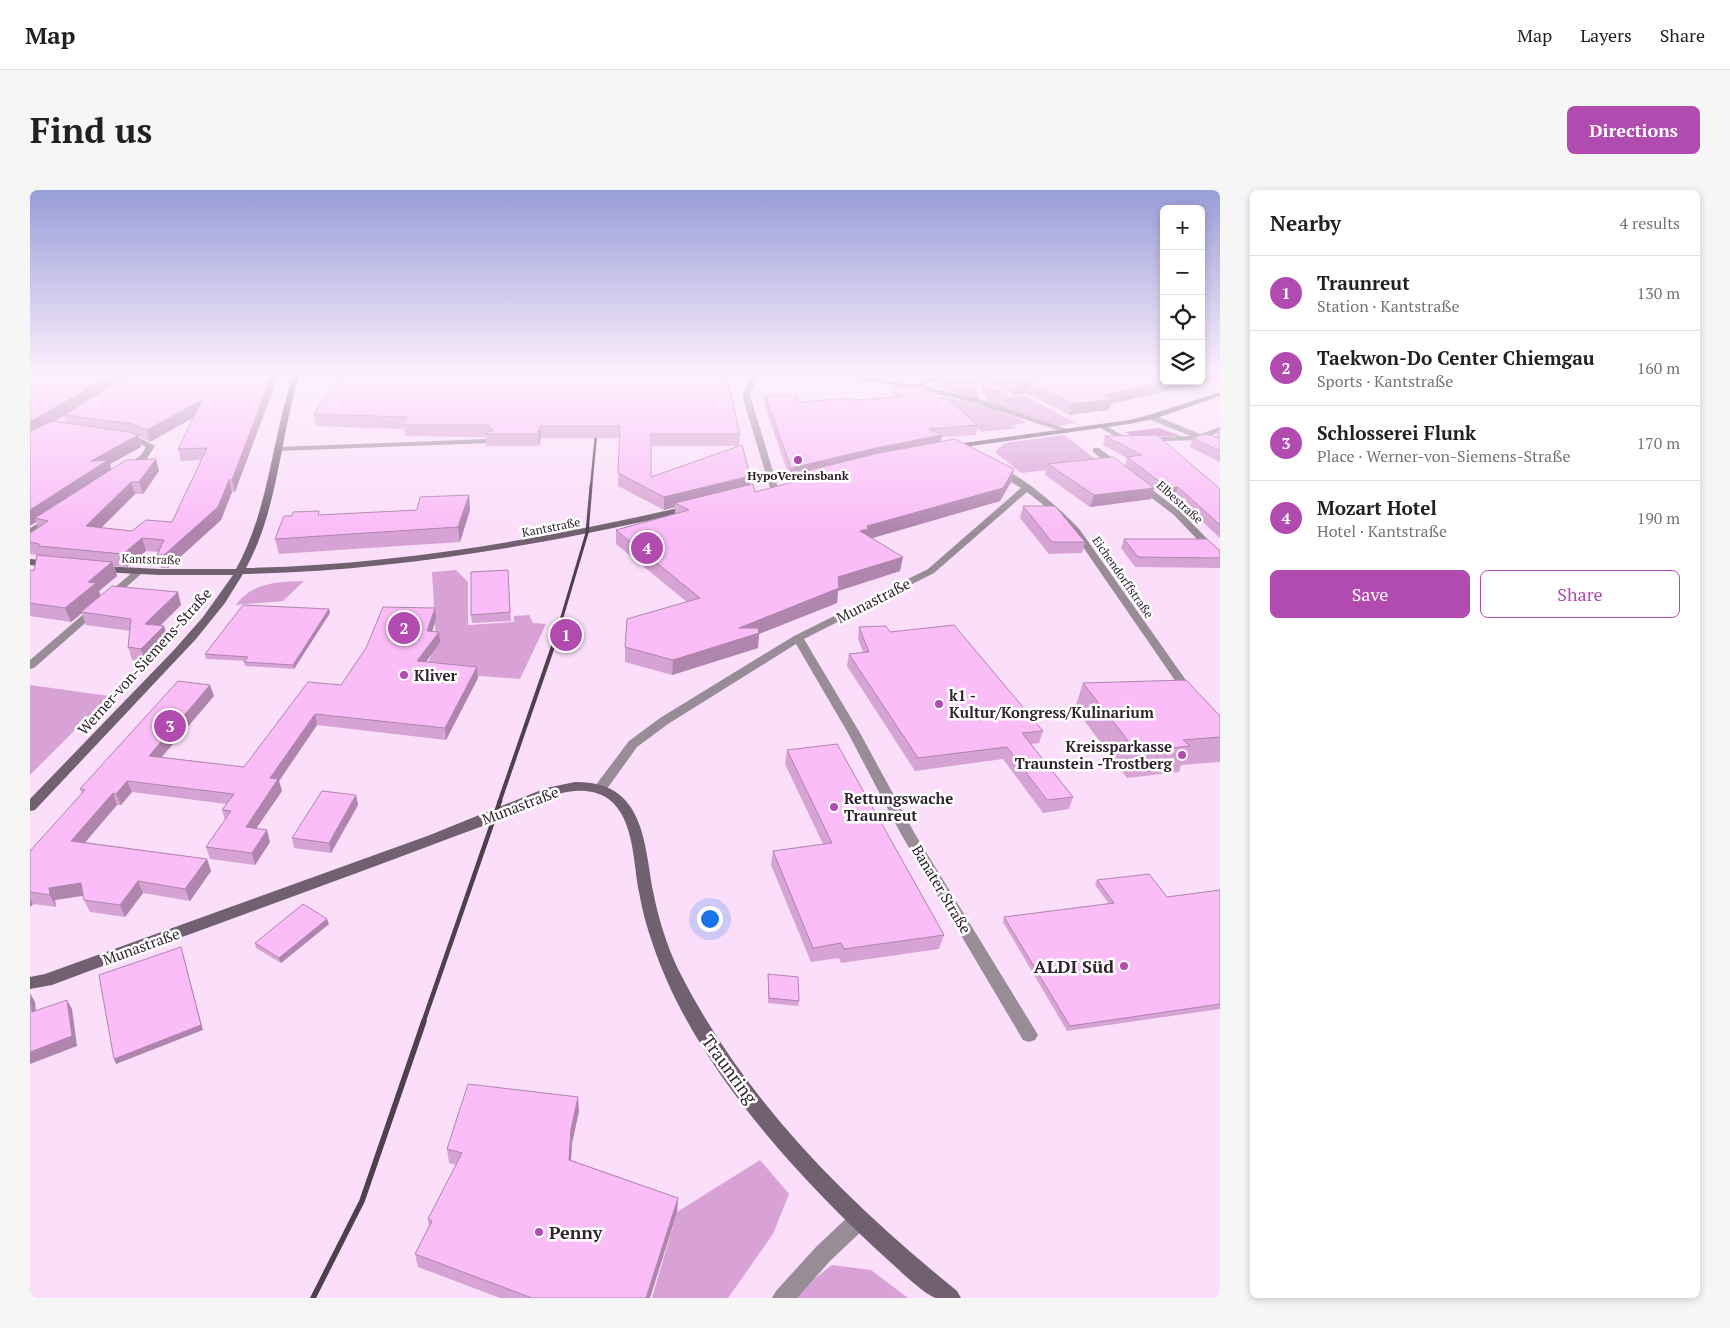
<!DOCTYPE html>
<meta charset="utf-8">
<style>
:root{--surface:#fff;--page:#f6f6f6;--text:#202124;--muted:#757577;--line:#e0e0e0;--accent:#b14bb0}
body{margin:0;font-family:"PT Serif",serif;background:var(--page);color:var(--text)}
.controls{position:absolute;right:15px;top:15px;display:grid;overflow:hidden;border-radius:8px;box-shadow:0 2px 8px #0003}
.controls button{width:45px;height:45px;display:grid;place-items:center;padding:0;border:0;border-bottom:1px solid var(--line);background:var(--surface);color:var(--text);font:25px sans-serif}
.you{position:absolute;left:679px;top:728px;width:18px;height:18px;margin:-12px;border:4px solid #fff;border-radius:50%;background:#1a73e8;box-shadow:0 0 0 8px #1a73e833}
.badge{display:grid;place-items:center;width:32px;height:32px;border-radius:50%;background:var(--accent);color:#fff;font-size:16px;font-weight:700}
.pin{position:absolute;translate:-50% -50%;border:2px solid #fff;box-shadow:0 1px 5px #0006}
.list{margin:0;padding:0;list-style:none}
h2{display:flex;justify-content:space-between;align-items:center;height:65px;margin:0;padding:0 20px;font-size:21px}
h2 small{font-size:16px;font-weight:400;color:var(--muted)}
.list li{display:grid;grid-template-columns:32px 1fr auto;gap:15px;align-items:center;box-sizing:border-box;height:75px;padding:0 20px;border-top:1px solid var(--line)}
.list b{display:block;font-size:19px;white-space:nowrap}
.list p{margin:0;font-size:16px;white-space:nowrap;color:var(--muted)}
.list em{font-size:16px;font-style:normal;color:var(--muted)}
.actions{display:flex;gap:10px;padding:15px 20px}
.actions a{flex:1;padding:11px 0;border:1px solid var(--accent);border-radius:8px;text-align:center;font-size:18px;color:var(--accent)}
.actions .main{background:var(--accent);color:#fff}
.icon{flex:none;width:28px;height:28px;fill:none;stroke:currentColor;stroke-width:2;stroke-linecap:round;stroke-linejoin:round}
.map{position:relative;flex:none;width:1190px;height:1108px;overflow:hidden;border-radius:8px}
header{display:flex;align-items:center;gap:30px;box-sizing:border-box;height:70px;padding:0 25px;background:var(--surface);border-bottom:1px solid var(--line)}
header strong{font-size:24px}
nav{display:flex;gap:28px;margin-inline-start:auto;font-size:18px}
.intro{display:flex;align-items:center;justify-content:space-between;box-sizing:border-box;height:120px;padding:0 30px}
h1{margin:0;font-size:35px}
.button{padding:12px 22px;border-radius:8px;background:var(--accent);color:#fff;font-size:18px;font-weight:700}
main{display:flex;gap:30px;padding:0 30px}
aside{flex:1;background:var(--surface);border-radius:8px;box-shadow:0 2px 8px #0003}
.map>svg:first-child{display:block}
.green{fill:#d8a2d6}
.water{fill:#c079bf}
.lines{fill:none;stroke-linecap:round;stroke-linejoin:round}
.street{fill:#988c97;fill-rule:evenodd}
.secondary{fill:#716070;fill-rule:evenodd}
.rail-far4{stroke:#4e404d;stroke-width:2.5}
.rail-far3{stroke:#4e404d;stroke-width:3}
.rail-far2{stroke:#4e404d;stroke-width:4}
.rail-far1{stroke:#4e404d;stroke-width:4.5}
.rail{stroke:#4e404d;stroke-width:5.5}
.wall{fill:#d7a3d4;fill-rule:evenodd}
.shaded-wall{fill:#af84ad}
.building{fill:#fabdf7;stroke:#af84ad}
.poi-dot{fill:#b14bb0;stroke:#fff;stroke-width:2}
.labels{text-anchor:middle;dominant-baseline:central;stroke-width:5;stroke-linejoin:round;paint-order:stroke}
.far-poi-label{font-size:12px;font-weight:bold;fill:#30252f;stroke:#fff}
.far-street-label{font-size:12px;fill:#30252f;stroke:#fff}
.street-label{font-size:15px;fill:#30252f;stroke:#fff}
.poi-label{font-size:15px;font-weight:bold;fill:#30252f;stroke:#fff;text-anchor:start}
.near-poi-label{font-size:18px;font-weight:bold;fill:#30252f;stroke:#fff;text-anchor:end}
.near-street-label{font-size:18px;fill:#30252f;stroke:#fff}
</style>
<header>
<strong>Map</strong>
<nav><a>Map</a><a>Layers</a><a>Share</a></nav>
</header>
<div class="intro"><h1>Find us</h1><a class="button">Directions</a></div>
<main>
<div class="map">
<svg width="1190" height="1108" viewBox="0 0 1190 1108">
<rect width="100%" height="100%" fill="#fbdefa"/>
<g class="green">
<polygon points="930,185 943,189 950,210 899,195"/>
<polygon points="947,190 981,206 994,205 1045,233 1028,236 960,213"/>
<polygon points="914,207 950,214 997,232 982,236 987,238 952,242 908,208"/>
<polygon points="1034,245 1072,274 991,283 965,262 975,253"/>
<polygon points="426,380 438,392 438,435 484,432 484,426 499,425 503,433 516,434 490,489 395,482 406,451 402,382"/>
<path d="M274,391L253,411L206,415C222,392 248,392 274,391Z"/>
<polygon points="0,495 79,506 0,585"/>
<polygon points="730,970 759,1004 743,1044 698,1108 622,1108 647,1022"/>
<polygon points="802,1075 841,1080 878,1108 766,1108 772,1098"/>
</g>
<polygon class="water" points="1129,238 1151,246 1104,247 1095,242"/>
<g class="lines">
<g class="street">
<polygon points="723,185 729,185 720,205 748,298 744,301 740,298 712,205"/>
<polygon points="804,185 820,185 884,195 912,185 922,185 891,196 947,208 1043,241 1036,243 942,212 896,201"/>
<polygon points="1118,225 1124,225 1170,244 1190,237 1190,242 1177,247 1190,252 1190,257 1170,250 1095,252 1067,236 1074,234 1097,248 1161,246 1118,229"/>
<polygon points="92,246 108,247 125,256 116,270 98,280 95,280 95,276 110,266 116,257 103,251 92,250"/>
<polygon points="458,249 462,251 461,253 247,261 243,259 247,257"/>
<polygon points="1063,258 1069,258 1091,275 1091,279 1085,279 1063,262"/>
<path d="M965,278C984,276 1037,325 1050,340L1165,503L1163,505H1155L1044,344L1025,324L997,302L904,383L774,449L830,543L885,644L1005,840L1008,845L1005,850L999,852L993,850L871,644L818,543L766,454L638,534L607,557L574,603L569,604L562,600L599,551L630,528L764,446L898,379L991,298L965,282Z"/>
<polygon points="1106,292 1112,292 1150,321 1190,362 1190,371 1187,370 1144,325 1106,296"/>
<polygon points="21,326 24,327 24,331 0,345 0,338"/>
<polygon points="107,380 112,383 110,385 4,478 0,479 0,470 104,381"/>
<polygon points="829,1020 836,1023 839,1030 836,1037 800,1071 767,1108 742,1108 746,1101 786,1057 822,1023"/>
</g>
<g class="secondary">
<path d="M263,185H269C250,248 248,320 216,378C367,375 514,349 661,315L665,318L661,321C513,355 365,381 213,384L195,413L166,449L5,620L0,621V609L143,461L173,427L203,385H130L70,382L65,379L70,376L130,379H206C239,320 242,248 263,185Z"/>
<polygon points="1190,202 1190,206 1124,229 1099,234 919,259 915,257 919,255 1099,230 1119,225"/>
<polygon points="0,369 22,371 27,374 22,377 0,375"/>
<path d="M545,592C614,591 614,651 623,701C628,727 636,753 647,777C713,909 814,1009 927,1101L931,1108C923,1108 913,1108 906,1108C896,1106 867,1078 858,1070C767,987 663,874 623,755C617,738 612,720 609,702C602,666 605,606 556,601C529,598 504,614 480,625C461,633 442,640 423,647C289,698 155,745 22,795L0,799V787L15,784L400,645L516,598Z"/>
</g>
<polyline class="rail-far4" points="561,297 567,235"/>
<polyline class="rail-far3" points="529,437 557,343 561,296"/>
<polyline class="rail-far2" points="469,613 530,436"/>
<polyline class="rail-far1" points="393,833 470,611"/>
<polyline class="rail" points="283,1108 332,1011 394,831"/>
</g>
<g class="wall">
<path d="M0,185H246L247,189L205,302H202L191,330L138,378H131L127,365L129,362L116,361L97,377L84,376L87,386L69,401L71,406L151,415L130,435L134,436L138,449L116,472L102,470L98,457L100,441L56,435L52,423L41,432L0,426V380L4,381L7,365L0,364V343L8,338L6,332L0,336ZM34,226L36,233L25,231ZM164,227L148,259L151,271L172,270L142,332L102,341L71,338L105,304H113L129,281L126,269L81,279L80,274L111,257L108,246L120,252Z"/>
<polygon points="311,185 710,244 709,256 621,256 621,287 720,295 725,302 763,292 764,288 760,289 734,214 735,205 769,212 824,210 862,207 864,198 908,209 948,235 946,245 912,247 911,252 984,279 981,292 970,311 841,348 870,381 808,401 807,413 729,444 728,458 642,485 595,472 595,457 657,412 586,354 586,340 645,324 645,317 634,320 588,296 590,248 511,248 509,256 456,256 456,247 375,246 374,239 286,236 284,224"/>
<polygon points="944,185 1134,185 1081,214 1079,220 1039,225 997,203 983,205"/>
<polygon points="1190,239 1190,272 1160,257 1163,248 1186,247 1189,240"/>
<polygon points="1075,246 1190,299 1190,348 1145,306 1135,307 1124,298 1121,309 1060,317 1015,285 1018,274 1095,275 1097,268 1073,255"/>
<polygon points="439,305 440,320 430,352 249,364 245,349 289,325 387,320"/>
<polygon points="993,316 1055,352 1052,363 1019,364 990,328"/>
<polygon points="1094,349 1190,361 1190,378 1105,377 1091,358"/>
<polygon points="478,380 481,431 442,433 441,425"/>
<polygon points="299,419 300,423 264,479 215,476 214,472 215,471 176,469 175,464"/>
<polygon points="406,429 402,441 410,452 396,472 447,477 448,488 416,550 287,535 249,591 252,601 226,638 240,652 225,675 180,669 176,657 195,630 192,620 196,614 102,602 91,615 87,615 55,652 177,669 181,681 160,711 113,703 95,727 60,722 54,710 53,706 25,710 26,717 3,714 0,717 0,661 52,604 50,599 184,506 132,567 214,577 311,495"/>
<polygon points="829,437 860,442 1013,541 1009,553 1001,554 1043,607 1039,619 1013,623 973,569 885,581 817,476 819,464 833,462 828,449"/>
<polygon points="1053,493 1190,526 1190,572 1151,575 1149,582 1097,588 1045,518"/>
<polygon points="757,560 914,745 909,759 811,773 809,768 781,772 741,675 743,661 793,654 755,574"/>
<polygon points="326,605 328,615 301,663 264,658 262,648"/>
<polygon points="1067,690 1137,707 1190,700 1190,819 1037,841 973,732 974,727 1079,714 1065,695"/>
<polygon points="299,734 251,773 226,758 225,753"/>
<polygon points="738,784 769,811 768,816 738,813"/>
<polygon points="549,921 542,953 541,970 648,1008 647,1022 620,1108 470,1108 388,1077 385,1064 399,1036 398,1029 426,975 419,973 417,959"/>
</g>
<g class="shaded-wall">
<polygon points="82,185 102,185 34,225 34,226 0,246 0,232"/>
<polygon points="242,185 246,185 247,189 205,302 202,290"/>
<polygon points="1171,185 1190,185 1190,189 1081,214 1079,220 1039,225 1042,214 1075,205 1137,191 1171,191"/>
<polygon points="1000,192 997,203 983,205 986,194"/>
<polygon points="172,210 175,221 120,252 117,240"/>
<polygon points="510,236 511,248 509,256 508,244"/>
<polygon points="108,245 111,257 80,274 82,282 5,328 6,332 0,336 0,320 61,271"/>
<polygon points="912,245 910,255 764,284 764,288 760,289 761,278 846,258"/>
<polygon points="126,269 129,281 113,304 109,292"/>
<polygon points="984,279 981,292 970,311 836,350 830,341 837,336"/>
<polygon points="720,286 720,299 645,313 645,317 634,320 634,307"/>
<polygon points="199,290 202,302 191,330 138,378 134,365"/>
<polygon points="101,292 105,304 60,349 56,336"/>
<polygon points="1148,297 1145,306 1135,307 1138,298"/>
<polygon points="1124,298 1121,309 1060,317 1064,305"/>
<polygon points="439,305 440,320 430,352 428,337"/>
<polygon points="112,348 116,361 97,377 93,364"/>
<polygon points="873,367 870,381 808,401 807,413 729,444 728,458 642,485 643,470 808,387"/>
<polygon points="82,372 87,386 69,401 71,407 51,422 52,423 41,432 35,418 58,392"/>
<polygon points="148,402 151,415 119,447 115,434"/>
<polygon points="405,418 406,429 399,452 397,441"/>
<polygon points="299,419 300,423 264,479 263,475"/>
<polygon points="134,436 138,449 116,472 111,459"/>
<polygon points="409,442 410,452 389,482 387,471"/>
<polygon points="447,477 448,488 416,550 415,538"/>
<polygon points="180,495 184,506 123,577 119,566"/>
<polygon points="285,524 287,535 249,591 252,601 219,649 216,637 240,588"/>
<polygon points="97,591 102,602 91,615 86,604"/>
<polygon points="83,603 87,615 47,662 41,651"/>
<polygon points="326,605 328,615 301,663 299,653"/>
<polygon points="237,640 240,652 225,675 222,663"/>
<polygon points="177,669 181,681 160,711 155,699"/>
<polygon points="108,691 113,703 95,727 90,715"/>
<polygon points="51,693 57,705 25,710 26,717 20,705 19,698"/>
<polygon points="0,708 3,714 0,717"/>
<polygon points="297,729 299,734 251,773 249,768"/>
<polygon points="151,757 173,840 86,874 84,869"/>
<polygon points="0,803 5,812 7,832 2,822"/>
<polygon points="37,810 42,819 47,856 0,874 0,862"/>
<polygon points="548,907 549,921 542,953 540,984 539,970 541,939"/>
<polygon points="648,1008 647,1022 620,1108 616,1108"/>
</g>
<g class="building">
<polygon points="0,185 82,185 0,232"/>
<polygon points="98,185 242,185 202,290 199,290 188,317 134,365 127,365 134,350 112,348 93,364 9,356 9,354 0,352 0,343 18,331 5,328 96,270 126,269 109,292 101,292 56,336 102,341 116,330 142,332 177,258 148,259 172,210 117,240 102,234 34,225"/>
<polygon points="311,185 696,185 710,244 621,244 621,287 712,255 720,286 634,307 588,283 590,236 510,236 508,244 455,244 463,240 458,235 373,235 377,227 284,224"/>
<polygon points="968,185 1134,185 1134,191 1137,191 1075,205 1082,209 1042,214 1000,192 986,194"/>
<polygon points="894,196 908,209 916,208 948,235 899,239 912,245 846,258 761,278 735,205 766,205 769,212 822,208 824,210 873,207 864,198"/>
<polygon points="22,231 99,242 108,245 61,271 78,270 0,320 0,241"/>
<polygon points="1175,244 1190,248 1190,261 1163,248"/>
<polygon points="1127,245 1190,299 1190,335 1148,297 1138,298 1097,267 1112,265 1075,246"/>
<polygon points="925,249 984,279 973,298 837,336 838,339 830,341 873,367 808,387 809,398 709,438 728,438 729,443 643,470 595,457 597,429 670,408 586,340 659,320 645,313 723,294 725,302 767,291 764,284 849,263"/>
<polygon points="1083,267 1124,298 1064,305 1018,274"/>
<polygon points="439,305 428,337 245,349 254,326 262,326 263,322 289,321 288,325 387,320 390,307"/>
<polygon points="993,316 1025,316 1055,352 1022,352"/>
<polygon points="1094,349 1177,349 1190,361 1190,368 1108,367"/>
<polygon points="7,365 82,372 58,392 66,393 35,418 0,413 0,380 4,381"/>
<polygon points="478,380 480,422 441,425 441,382"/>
<polygon points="82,396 148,402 115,434 134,436 111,459 98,457 101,429 51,422"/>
<polygon points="213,415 299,419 263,475 214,472 218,467 175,464"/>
<polygon points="353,417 405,418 397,441 409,442 387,471 447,477 415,538 285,524 240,588 248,589 216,637 237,640 222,663 176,657 201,621 192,620 204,604 97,591 86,604 83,603 41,651 177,669 155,699 108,691 90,715 54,710 51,693 19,698 20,705 0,702 0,661 55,600 50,599 148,491 180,495 119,566 214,577 278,492 311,495 336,458"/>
<polygon points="924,435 1013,541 992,543 1043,607 1017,610 977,557 888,568 819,464 839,462 829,437 856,436 860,442"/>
<polygon points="1156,490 1190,526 1190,547 1153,550 1160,556 1107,562 1053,493"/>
<polygon points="807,554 914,745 814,759 811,753 783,758 743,661 802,653 757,560"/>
<polygon points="292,601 326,605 299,653 262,648"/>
<polygon points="1119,684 1137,707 1190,700 1190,814 1040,836 974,727 1084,713 1067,690"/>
<polygon points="273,714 297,729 249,768 225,753"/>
<polygon points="151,757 171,835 84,869 69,785"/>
<polygon points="738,784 768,787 769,811 739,808"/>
<polygon points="0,808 2,822 37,810 42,846 0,862"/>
<polygon points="438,894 548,907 541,939 539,970 648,1008 616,1108 502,1108 385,1064 402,1031 398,1029 432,963 417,959"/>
</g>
<linearGradient id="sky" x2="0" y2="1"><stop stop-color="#989cd8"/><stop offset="0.54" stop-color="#fdf0fd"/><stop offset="1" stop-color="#fdf0fd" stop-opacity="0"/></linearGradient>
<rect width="1190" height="340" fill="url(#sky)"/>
<g class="poi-dot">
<circle cx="768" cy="270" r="5"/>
<circle cx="374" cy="485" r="5"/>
<circle cx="909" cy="514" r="5"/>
<circle cx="1152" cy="565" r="5"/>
<circle cx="804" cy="617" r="5"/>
<circle cx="1094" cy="776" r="5"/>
<circle cx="509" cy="1042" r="5"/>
</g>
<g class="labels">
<g class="far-poi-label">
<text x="768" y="285">HypoVereinsbank</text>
</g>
<g class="far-street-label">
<text transform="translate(1150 312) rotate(42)">Elbestraße</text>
<text transform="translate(521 337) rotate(-11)">Kantstraße</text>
<text transform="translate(121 369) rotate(2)">Kantstraße</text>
<text transform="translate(1093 387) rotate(55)">Eichendorffstraße</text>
</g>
<g class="street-label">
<text transform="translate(843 410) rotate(-27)">Munastraße</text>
<text transform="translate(114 471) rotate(-48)">Werner-von-Siemens-Straße</text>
<text transform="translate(490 615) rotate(-21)">Munastraße</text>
<text transform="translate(912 699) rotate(59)">Banater Straße</text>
<text transform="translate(111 756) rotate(-20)">Munastraße</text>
</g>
<g class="poi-label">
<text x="384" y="485">Kliver</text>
<text x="919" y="505">k1 -<tspan x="919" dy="17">Kultur/Kongress/Kulinarium</tspan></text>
<text x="1142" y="556" text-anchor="end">Kreissparkasse<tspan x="1142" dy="17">Traunstein -Trostberg</tspan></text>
<text x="814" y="608">Rettungswache<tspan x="814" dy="17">Traunreut</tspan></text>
</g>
<g class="near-poi-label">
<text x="1084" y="776">ALDI Süd</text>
<text x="519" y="1042" text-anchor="start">Penny</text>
</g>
<g class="near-street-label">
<text transform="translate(700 879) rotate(54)">Traunring</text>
</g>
</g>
</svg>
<div class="controls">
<button>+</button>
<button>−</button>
<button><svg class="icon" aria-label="locate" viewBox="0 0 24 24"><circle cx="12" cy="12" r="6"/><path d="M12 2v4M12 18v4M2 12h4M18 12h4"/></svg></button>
<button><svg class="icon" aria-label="layers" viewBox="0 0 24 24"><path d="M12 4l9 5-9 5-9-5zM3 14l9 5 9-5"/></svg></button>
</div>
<div class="you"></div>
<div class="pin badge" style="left:536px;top:445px">1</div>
<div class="pin badge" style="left:374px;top:438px">2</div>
<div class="pin badge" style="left:140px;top:536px">3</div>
<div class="pin badge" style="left:617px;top:358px">4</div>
</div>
<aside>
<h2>Nearby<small>4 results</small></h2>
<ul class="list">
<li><span class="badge">1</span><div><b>Traunreut</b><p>Station · Kantstraße</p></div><em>130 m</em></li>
<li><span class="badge">2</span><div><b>Taekwon-Do Center Chiemgau</b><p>Sports · Kantstraße</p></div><em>160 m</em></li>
<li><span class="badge">3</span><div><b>Schlosserei Flunk</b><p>Place · Werner-von-Siemens-Straße</p></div><em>170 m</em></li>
<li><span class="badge">4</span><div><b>Mozart Hotel</b><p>Hotel · Kantstraße</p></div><em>190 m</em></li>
</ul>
<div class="actions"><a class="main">Save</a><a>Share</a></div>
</aside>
</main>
